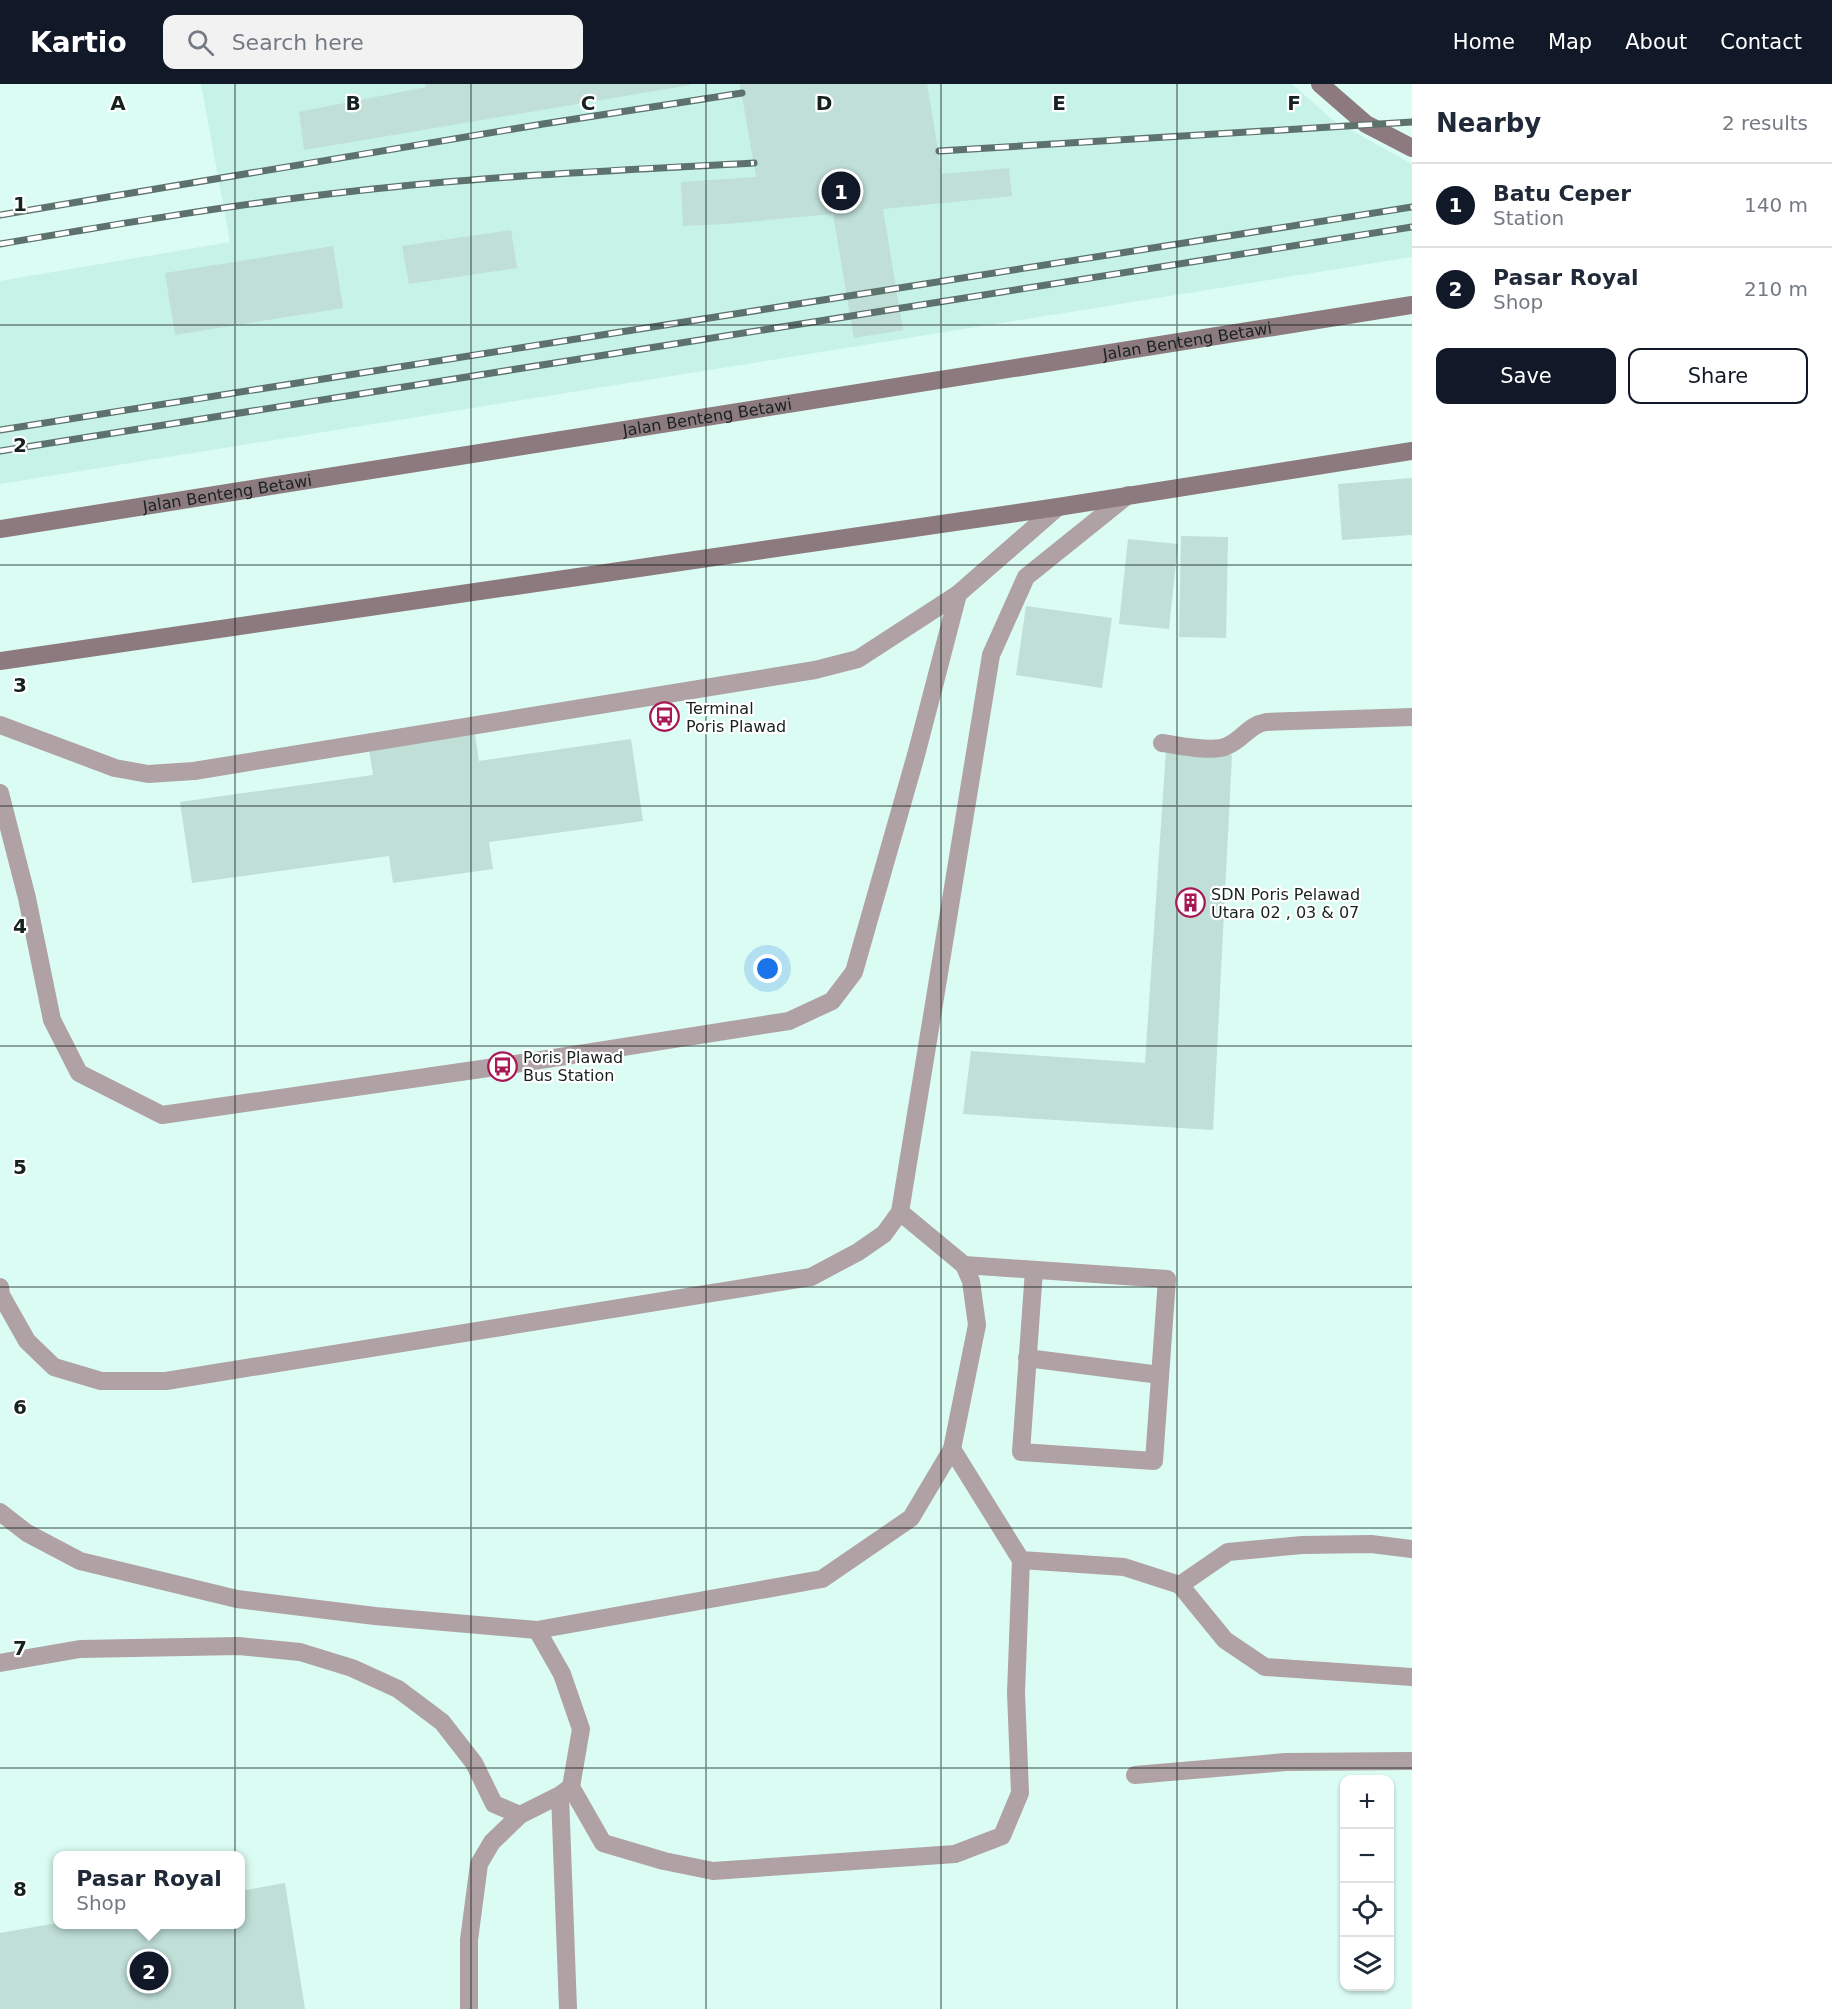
<!DOCTYPE html>
<meta charset="utf-8">
<style>
:root{--surface:#fff;--page:#f2f2f3;--text:#1f2937;--muted:#747a83;--line:#e0e1e3;--accent:#111827}
body{margin:0;font-family:"DejaVu Sans",sans-serif;background:var(--page);color:var(--text)}
.controls{position:absolute;right:18px;bottom:18px;display:grid;overflow:hidden;border-radius:12px;box-shadow:0 2px 4px #0004}
.controls button{width:54px;height:54px;display:grid;place-items:center;padding:0;border:0;border-bottom:2px solid var(--line);background:var(--surface);color:var(--text);font:30px sans-serif}
.you{position:absolute;left:768px;top:885px;width:21px;height:21px;margin:-15px;border:4px solid #fff;border-radius:50%;background:#1a73e8;box-shadow:0 0 0 9px #1a73e833}
.badge{display:grid;place-items:center;width:39px;height:39px;border-radius:50%;background:var(--accent);color:#fff;font-size:20px;font-weight:700}
.pin{position:absolute;translate:-50% -50%;border:3px solid #fff;box-shadow:0 2px 6px #0006}
.popup{position:absolute;left:53px;top:1767px;width:192px;height:78px;box-sizing:border-box;display:grid;place-content:center;border-radius:12px;background:var(--surface);filter:drop-shadow(0 2px 4px #0005);font-size:20px;white-space:nowrap;color:var(--muted)}
.popup b{font-size:22px;color:var(--text)}
.popup::after{content:'';position:absolute;left:50%;top:100%;margin-left:-12px;border:12px solid transparent;border-top-color:var(--surface)}
.list{margin:0;padding:0;list-style:none}
h2{display:flex;justify-content:space-between;align-items:center;height:78px;margin:0;padding:0 24px;font-size:26px}
h2 small{font-size:20px;font-weight:400;color:var(--muted)}
.list li{display:grid;grid-template-columns:39px 1fr auto;gap:18px;align-items:center;box-sizing:border-box;height:84px;padding:0 24px;border-top:2px solid var(--line)}
.list b{display:block;font-size:22px;white-space:nowrap}
.list p{margin:0;font-size:20px;white-space:nowrap;color:var(--muted)}
.list em{font-size:20px;font-style:normal;color:var(--muted)}
.actions{display:flex;gap:12px;padding:18px 24px}
.actions a{flex:1;padding:14px 0;border:2px solid var(--accent);border-radius:12px;text-align:center;font-size:21px;color:var(--accent)}
.actions .main{background:var(--accent);color:#fff}
.icon{flex:none;width:33px;height:33px;fill:none;stroke:currentColor;stroke-width:2;stroke-linecap:round;stroke-linejoin:round}
.map{position:relative;flex:none;width:1412px;height:1925px;overflow:hidden}
header{display:flex;align-items:center;gap:36px;box-sizing:border-box;height:84px;padding:0 30px;background:var(--accent);color:#fff}
header strong{font-size:28px}
nav{display:flex;gap:33px;margin-inline-start:auto;font-size:21px}
.search{width:420px;height:54px;background:var(--page);display:flex;align-items:center;gap:15px;box-sizing:border-box;padding:0 21px;border-radius:12px;color:var(--muted);font-size:22px}
main{display:flex}
aside{flex:1;background:var(--surface)}
.map>svg:first-child{display:block}
.built{fill:#c7f2e8}
.building{fill:#bfdfd7}
.lines{fill:none;stroke-linecap:round;stroke-linejoin:round}
.lane{stroke:#afa1a4;stroke-width:18}
.street{stroke:#afa1a4;stroke-width:18}
.secondary{stroke:#8d7a7e;stroke-width:18}
.rail-casing{stroke:#5e726d;stroke-width:7}
.rail{stroke:#fff;stroke-width:4.5;stroke-dasharray:14;stroke-linecap:butt}
.grid{fill:none;stroke:#16221f;stroke-width:1.5;stroke-opacity:0.55}
.labels{text-anchor:middle;dominant-baseline:central;stroke-width:4.5;stroke-linejoin:round;paint-order:stroke}
.street-label{font-size:16px;fill:#16221f;stroke:#fff}
.poi-label{font-size:16px;fill:#16221f;stroke:#fff;text-anchor:start}
.grid-label{font-size:20px;text-anchor:middle;font-weight:bold;fill:#16221f;stroke:#fff;stroke-width:4.5;stroke-linejoin:round;paint-order:stroke}
</style>
<header>
<strong>Kartio</strong>
<div class="search"><svg class="icon" aria-label="search" viewBox="0 0 24 24"><circle cx="10" cy="10" r="6"/><path d="M15 15l6 6"/></svg>Search here</div>
<nav><a>Home</a><a>Map</a><a>About</a><a>Contact</a></nav>
</header>
<main>
<div class="map">
<svg width="1412" height="1925" viewBox="0 0 1412 1925">
<rect width="100%" height="100%" fill="#dafcf3"/>
<polygon class="built" points="201,0 1292,0 1334,37 1412,80 1412,173 0,400 0,197 230,158"/>
<g class="building">
<polygon points="425,0 690,0 690,1 304,66 299,28 426,3"/>
<polygon points="740,0 927,0 942,90 1009,84 1012,112 883,125 903,246 854,254 833,130 725,140 683,142 681,98 756,93"/>
<polygon points="511,146 517,184 409,200 402,162"/>
<polygon points="333,162 343,224 175,251 165,189"/>
<polygon points="1412,394 1412,451 1342,456 1338,400"/>
<polygon points="1181,452 1228,453 1226,554 1179,553"/>
<polygon points="1128,455 1178,460 1169,545 1119,540"/>
<polygon points="1026,522 1112,534 1102,604 1016,591"/>
<polygon points="475,650 479,677 631,655 643,737 489,758 493,785 393,799 389,772 192,799 180,718 373,691 369,665"/>
<polygon points="1166,666 1232,671 1213,1046 963,1030 971,967 1145,979"/>
<polygon points="285,1799 305,1925 0,1925 0,1849 57,1839 57,1840 240,1840 240,1807"/>
</g>
<g class="lines">
<g class="lane">
<polyline points="0,641 115,684 148,690 194,687 815,586 858,575 958,510 1058,423"/>
<polyline points="0,709 27,814 52,936 79,989 162,1031 502,982 789,937 832,917 854,888 916,671 958,510"/>
<polyline points="964,1181 1167,1195 1154,1377 1021,1368 1034,1186"/>
<polyline points="0,1203 1,1211 27,1257 54,1283 101,1297 166,1297 811,1193 858,1168 884,1150 900,1128 991,571 1026,493 1128,411"/>
<polyline points="1027,1274 1160,1291"/>
<polyline points="952,1365 1021,1476 1124,1483 1180,1501 1228,1468 1302,1461 1371,1460 1412,1465"/>
<polyline points="0,1428 27,1449 80,1477 237,1515 375,1532 537,1546 822,1495 911,1434 952,1365 977,1241 971,1197 964,1181 900,1128"/>
<polyline points="1180,1501 1225,1556 1265,1583 1412,1593"/>
<polyline points="537,1546 562,1590 581,1645 571,1703 603,1759 664,1777 713,1787 955,1770 1002,1752 1020,1709 1016,1609 1021,1476"/>
<polyline points="0,1579 80,1565 239,1562 300,1568 352,1584 398,1605 442,1638 474,1679 494,1720 520,1731"/>
<polyline points="560,1711 568,1925"/>
<polyline points="469,1925 469,1856 479,1780 492,1758 520,1731 560,1711 571,1703"/>
</g>
<g class="street">
<path d="M1162,659C1178,661 1213,669 1227,662C1242,656 1249,641 1266,638L1412,633"/>
<polyline points="1135,1691 1286,1678 1412,1677"/>
</g>
<g class="secondary">
<polyline points="1320,0 1366,40 1412,64"/>
<path id="s1" d="M0,445L1412,221"/>
<polyline points="0,577 1058,423 1412,367"/>
</g>
<defs>
<g id="rail">
<polyline points="939,67 1412,38"/>
<polyline points="0,131 543,40 742,9"/>
<path d="M0,160C118,140 236,120 355,107C487,92 621,86 754,79"/>
<polyline points="0,346 1412,123"/>
<polyline points="0,367 1412,143"/>
</g>
</defs>
<use href="#rail" class="rail-casing"/>
<use href="#rail" class="rail"/>
</g>
<path class="grid" d="M235,0V1925M471,0V1925M706,0V1925M941,0V1925M1177,0V1925M0,241H1412M0,481H1412M0,722H1412M0,962H1412M0,1203H1412M0,1444H1412M0,1684H1412"/>
<defs>
<symbol id="bus-ring" viewBox="-11 -11 22 22"><circle r="9.5" fill="#fff" stroke="#a81855" stroke-width="1.5"/><path d="M-5-6H5V4H4V6H2V4H-2V6H-4V4H-5ZM-3.5-4V0h7V-4ZM-3.5 1.2v1.5H-2V1.2ZM2 1.2v1.5H3.5V1.2Z" fill="#a81855"/></symbol>
<symbol id="building-ring" viewBox="-11 -11 22 22"><circle r="9.5" fill="#fff" stroke="#a81855" stroke-width="1.5"/><path d="M-4-6H4V6H1V3H-1V6H-4ZM-2.5-4.3h1.7v1.8h-1.7ZM.8-4.3h1.7v1.8H.8ZM-2.5-1h1.7V.8h-1.7ZM.8-1h1.7V.8H.8Z" fill="#a81855"/></symbol>
</defs>
<g fill-rule="evenodd">
<use href="#bus-ring" x="648" y="616" width="33" height="33"/>
<use href="#building-ring" x="1174" y="802" width="33" height="33"/>
<use href="#bus-ring" x="486" y="966" width="33" height="33"/>
</g>
<g class="labels">
<g class="street-label">
<text stroke="none"><textPath href="#s1" startOffset="1202">Jalan Benteng Betawi</textPath></text>
<text stroke="none"><textPath href="#s1" startOffset="716">Jalan Benteng Betawi</textPath></text>
<text stroke="none"><textPath href="#s1" startOffset="230">Jalan Benteng Betawi</textPath></text>
</g>
<g class="poi-label">
<text x="686" y="624">Terminal<tspan x="686" dy="18">Poris Plawad</tspan></text>
<text x="1211" y="810">SDN Poris Pelawad<tspan x="1211" dy="18">Utara 02 , 03 &amp; 07</tspan></text>
<text x="523" y="973">Poris Plawad<tspan x="523" dy="18">Bus Station</tspan></text>
</g>
</g>
<g class="grid-label">
<text x="118" y="26">A</text>
<text x="353" y="26">B</text>
<text x="588" y="26">C</text>
<text x="824" y="26">D</text>
<text x="1059" y="26">E</text>
<text x="1294" y="26">F</text>
<text x="20" y="127">1</text>
<text x="20" y="368">2</text>
<text x="20" y="608">3</text>
<text x="20" y="849">4</text>
<text x="20" y="1090">5</text>
<text x="20" y="1330">6</text>
<text x="20" y="1571">7</text>
<text x="20" y="1812">8</text>
</g>
</svg>
<div class="controls">
<button>+</button>
<button>−</button>
<button><svg class="icon" aria-label="locate" viewBox="0 0 24 24"><circle cx="12" cy="12" r="6"/><path d="M12 2v4M12 18v4M2 12h4M18 12h4"/></svg></button>
<button><svg class="icon" aria-label="layers" viewBox="0 0 24 24"><path d="M12 4l9 5-9 5-9-5zM3 14l9 5 9-5"/></svg></button>
</div>
<div class="you"></div>
<div class="pin badge" style="left:841px;top:107px">1</div>
<div class="pin badge" style="left:149px;top:1887px">2</div>
<div class="popup"><b>Pasar Royal</b>Shop</div>
</div>
<aside>
<h2>Nearby<small>2 results</small></h2>
<ul class="list">
<li><span class="badge">1</span><div><b>Batu Ceper</b><p>Station</p></div><em>140 m</em></li>
<li><span class="badge">2</span><div><b>Pasar Royal</b><p>Shop</p></div><em>210 m</em></li>
</ul>
<div class="actions"><a class="main">Save</a><a>Share</a></div>
</aside>
</main>
